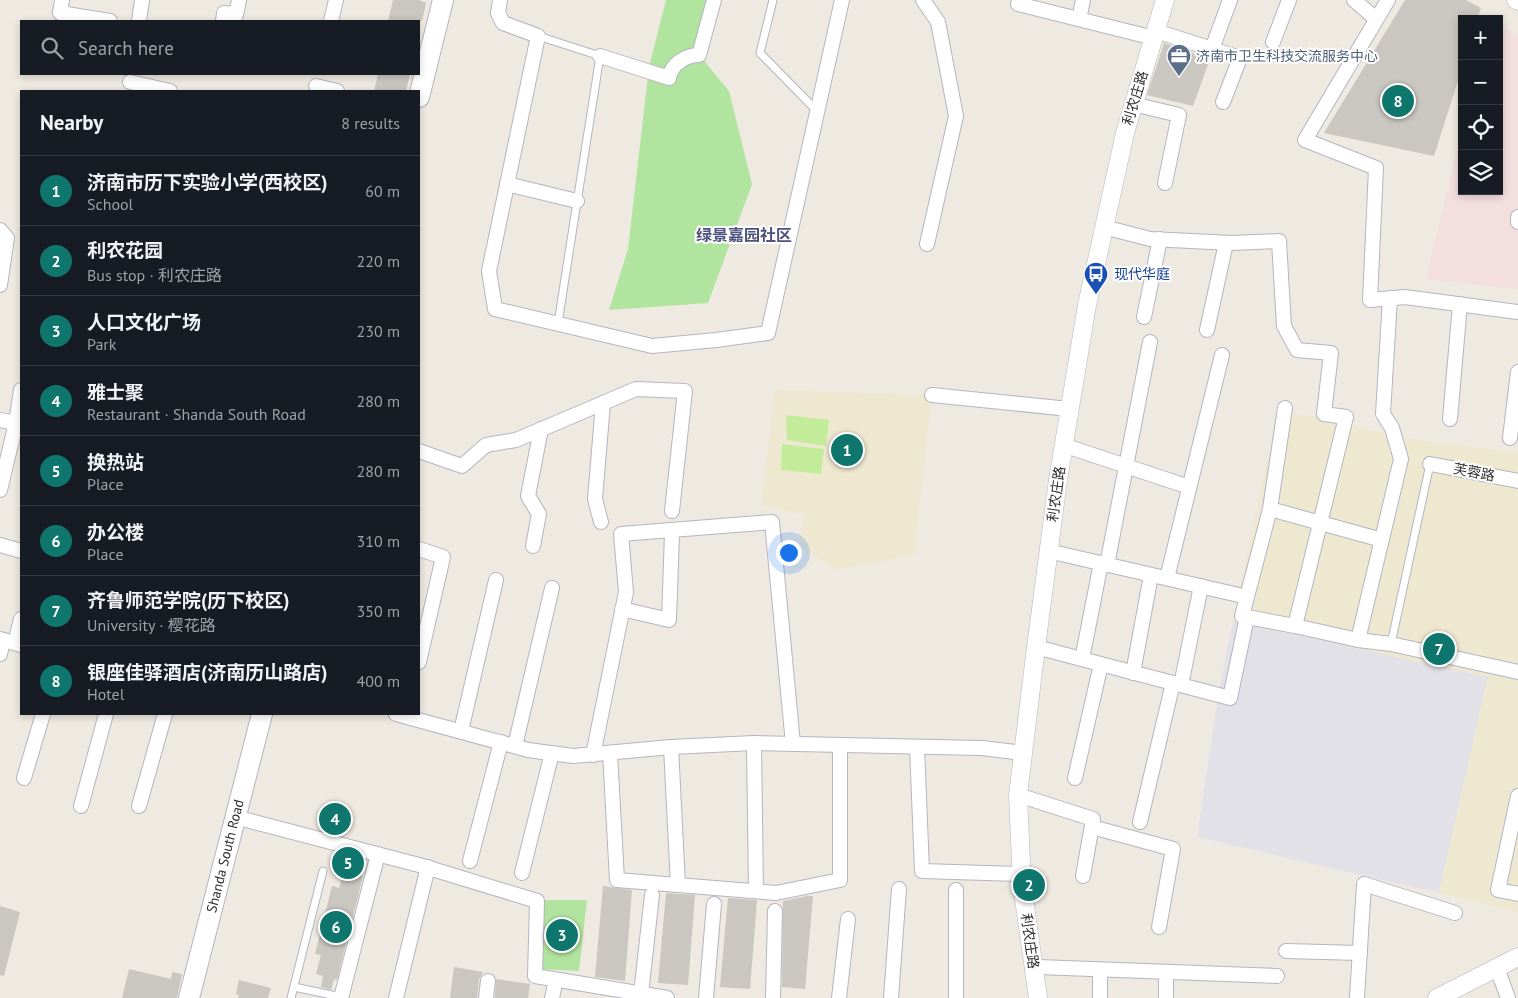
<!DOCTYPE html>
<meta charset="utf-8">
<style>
:root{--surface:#171b24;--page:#20242c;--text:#f1f3f6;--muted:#9ea1a6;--line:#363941;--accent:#0f766e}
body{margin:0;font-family:"PT Sans","Noto Sans SC",sans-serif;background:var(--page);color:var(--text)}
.controls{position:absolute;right:15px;top:15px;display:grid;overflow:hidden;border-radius:0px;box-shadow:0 2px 8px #0003}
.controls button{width:45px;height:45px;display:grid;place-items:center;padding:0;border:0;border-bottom:1px solid var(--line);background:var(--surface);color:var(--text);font:25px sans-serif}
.you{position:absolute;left:788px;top:552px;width:18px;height:18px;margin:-12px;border:4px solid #fff;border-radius:50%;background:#1a73e8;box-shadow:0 0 0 8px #1a73e833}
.badge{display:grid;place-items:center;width:32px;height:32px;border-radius:50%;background:var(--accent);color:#fff;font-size:16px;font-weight:700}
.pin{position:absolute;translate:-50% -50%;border:2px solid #fff;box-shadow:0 1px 5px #0006}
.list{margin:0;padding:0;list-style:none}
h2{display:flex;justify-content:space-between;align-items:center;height:65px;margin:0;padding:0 20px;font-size:21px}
h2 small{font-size:16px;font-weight:400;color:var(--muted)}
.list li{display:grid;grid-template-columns:32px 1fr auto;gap:15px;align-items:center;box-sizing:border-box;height:70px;padding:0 20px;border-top:1px solid var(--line)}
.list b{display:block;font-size:19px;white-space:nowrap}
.list p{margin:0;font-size:16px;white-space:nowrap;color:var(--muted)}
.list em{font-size:16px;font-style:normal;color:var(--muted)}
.icon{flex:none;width:28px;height:28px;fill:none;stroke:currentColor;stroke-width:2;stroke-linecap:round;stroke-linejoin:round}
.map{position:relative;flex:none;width:1518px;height:998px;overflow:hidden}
.search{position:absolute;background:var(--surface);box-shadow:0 2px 8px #0003;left:20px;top:20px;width:400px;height:55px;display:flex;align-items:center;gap:12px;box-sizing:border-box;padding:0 18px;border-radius:0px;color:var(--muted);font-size:19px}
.panel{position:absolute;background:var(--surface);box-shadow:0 2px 8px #0003;left:20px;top:90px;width:400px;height:625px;border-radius:0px}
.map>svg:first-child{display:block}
.industrial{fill:#e3e1e8}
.education{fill:#efe8d1}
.medical{fill:#f4dfdf}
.green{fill:#b1e49e}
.pitch{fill:#c2eb9a}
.building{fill:#cac6c0}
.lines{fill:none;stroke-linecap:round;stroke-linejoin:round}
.service-casing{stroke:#b4b5c0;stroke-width:9}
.minor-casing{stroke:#b4b5c0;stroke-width:16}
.tertiary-casing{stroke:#b4b5c0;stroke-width:19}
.secondary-casing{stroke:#b4b5c0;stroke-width:22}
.service{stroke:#fff;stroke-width:7}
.minor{stroke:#fff;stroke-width:14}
.tertiary{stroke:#fff;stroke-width:18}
.secondary{stroke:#fff;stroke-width:20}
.labels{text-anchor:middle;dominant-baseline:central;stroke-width:4;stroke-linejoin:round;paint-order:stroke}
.service-label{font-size:14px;fill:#4e5e75;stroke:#fff;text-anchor:start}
.street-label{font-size:14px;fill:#2e2e2e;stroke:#fff}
.transit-label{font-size:14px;fill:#164399;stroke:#fff;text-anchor:start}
.quarter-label{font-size:16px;font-weight:bold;fill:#4d527f;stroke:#fff}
</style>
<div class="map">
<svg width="1518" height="998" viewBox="0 0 1518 998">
<rect width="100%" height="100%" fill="#eeeae1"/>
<polygon class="industrial" points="1233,621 1328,639 1488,677 1439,893 1197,837 1219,690"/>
<g class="education">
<polygon points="775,390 932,395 914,555 837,570 799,545 804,515 761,505"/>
<polygon points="1278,410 1406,438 1518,453 1518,912 1439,893 1488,677 1233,621"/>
</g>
<polygon class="medical" points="1499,25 1518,35 1518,289 1426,279 1462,129 1462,191 1499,191"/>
<g class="green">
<polygon points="666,0 715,0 700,56 729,91 752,184 708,303 609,310 628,249 649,67"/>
<polygon points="543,900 587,900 579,971 539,969"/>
</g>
<g class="pitch">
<polygon points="786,415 829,420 826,446 787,440"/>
<polygon points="782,444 824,449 821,474 781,470"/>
</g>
<g class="building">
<polygon points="393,0 419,0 426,3 422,21 388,21"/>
<polygon points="1405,0 1466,0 1481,8 1477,19 1462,19 1462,68 1434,156 1324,133"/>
<polygon points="1164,43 1210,59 1193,106 1147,95"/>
<polygon points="378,74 410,74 406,91 374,91"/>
<polygon points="341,854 359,858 354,874 363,876 337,980 334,979 331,990 321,987 323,976 316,974 321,955 315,954 332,886 339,888 344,869 338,867"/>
<polygon points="603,886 632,890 625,981 595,977"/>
<polygon points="666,893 695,895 688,985 658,983"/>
<polygon points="807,896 813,896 805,989 782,987 783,901"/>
<polygon points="728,898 757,900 750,989 720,987"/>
<polygon points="0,906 20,912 4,976 0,975"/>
<polygon points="454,967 483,972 479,980 477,998 450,998"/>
<polygon points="129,969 171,979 172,972 182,974 177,998 122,998"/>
<polygon points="496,979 530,984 528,998 495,998"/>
<polygon points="239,980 271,988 268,998 238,998 239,995 236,994"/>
</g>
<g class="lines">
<defs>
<g id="service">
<polyline points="773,0 760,53 816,110"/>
<polyline points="538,36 600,56 558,323"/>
<polyline points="1391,644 1430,464"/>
<polyline points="294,987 341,997"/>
<polyline points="291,998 323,871"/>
</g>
<g id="minor">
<polyline points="62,0 60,13 110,21"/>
<polyline points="500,0 498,13 503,23 538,36 489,271 495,309 652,346 716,340 768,333 842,0"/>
<polyline points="923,0 938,22 956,116 927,244"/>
<polyline points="1019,0 1018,4 1154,38"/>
<polyline points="1354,0 1376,19"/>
<polyline points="1388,0 1305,140 1376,168 1370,300 1405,297 1518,312"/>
<polyline points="1079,19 1083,0"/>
<polyline points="139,21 142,0"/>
<polyline points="223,21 224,13 236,15 239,0"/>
<polyline points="331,21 336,0"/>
<polyline points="1156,31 1240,58 1223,102"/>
<polyline points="1273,42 1289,0"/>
<polyline points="1212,49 1230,0"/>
<path d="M600,56L669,78C671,64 686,55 699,55L714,0"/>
<polyline points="130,82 170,91"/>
<polyline points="316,86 337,91"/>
<polyline points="1133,104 1179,115 1165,183"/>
<polyline points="507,184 577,201"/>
<polyline points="1518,217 1518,222"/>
<polyline points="1104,227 1150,239 1232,243 1279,241 1284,326 1297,350 1331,353 1324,414 1346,417 1295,626 1358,640"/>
<polyline points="0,230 7,238 0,285"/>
<polyline points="1390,298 1383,414 1392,428 1401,459 1358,640 1391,644 1518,672"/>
<polyline points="1144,317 1160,239"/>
<polyline points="1207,330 1226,243"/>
<polyline points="932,395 1069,409"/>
<polyline points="1450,419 1460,304"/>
<polyline points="0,420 21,424"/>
<polyline points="1510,438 1518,372"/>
<polyline points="1063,445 1189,487"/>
<polyline points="419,451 462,466 486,445 516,440 636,389 685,391 672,511"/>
<polyline points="1430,464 1518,481"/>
<polyline points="0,490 16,423 21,390"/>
<polyline points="1270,509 1285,408"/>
<polyline points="601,522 595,499 603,403"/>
<polyline points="0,545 21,551"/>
<polyline points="533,546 539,514 528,496 541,429"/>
<polyline points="419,549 443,557 419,662"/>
<polyline points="1048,551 1243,596"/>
<polyline points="1107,565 1150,342"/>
<polyline points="1167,578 1222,355"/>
<polyline points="622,609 669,620 672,533"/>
<polyline points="1295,626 1242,616 1270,509 1382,540"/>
<polyline points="0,639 21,645"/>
<polyline points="15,643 21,619"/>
<polyline points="1036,647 1230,698 1247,617"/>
<polyline points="0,654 3,640"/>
<polyline points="1082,659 1101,563"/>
<polyline points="1133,673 1151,575"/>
<polyline points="1181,685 1201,586"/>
<polyline points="396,714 528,750 573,756 671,747 754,743 982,748 1023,753"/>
<polyline points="461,731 496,580"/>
<polyline points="754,743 756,891"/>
<polyline points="515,746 552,588"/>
<polyline points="671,747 678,885"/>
<polyline points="917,747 922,871 1021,874"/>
<polyline points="610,753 617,880 776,893 840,880 840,745"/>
<polyline points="593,755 626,592 621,534 772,522 793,744"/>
<polyline points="24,778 43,714"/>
<polyline points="1075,778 1101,664"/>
<polyline points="1018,795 1093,819 1083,876"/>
<polyline points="1518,796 1498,890 1518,894"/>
<polyline points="81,806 106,714"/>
<polyline points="139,806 165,714"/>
<polyline points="235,817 419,865 537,901 535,976 667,998"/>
<polyline points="1140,822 1173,683"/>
<polyline points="1092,827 1173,849 1159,927"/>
<polyline points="470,861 501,742"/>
<polyline points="522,873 552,753"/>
<polyline points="1286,951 1360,953"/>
<polyline points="1038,967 1277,976"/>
<polyline points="1497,968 1508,998"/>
<polyline points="1100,970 1100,998"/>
<polyline points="1166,972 1166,998"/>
<polyline points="641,994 652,895"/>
<polyline points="341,998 378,854"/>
<polyline points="396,998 428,867"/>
<polyline points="486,998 488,981"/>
<polyline points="552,998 555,984"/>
<polyline points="706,998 714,904"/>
<polyline points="773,998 775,911"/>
<polyline points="839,998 848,919"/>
<polyline points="891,998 899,889"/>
<polyline points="956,998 956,890"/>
<polyline points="1357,998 1364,884 1455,913"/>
</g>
<g id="tertiary">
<polyline points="1516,0 1518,1"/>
<polyline points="1038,998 1022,885 1018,795 1036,647 1058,480 1087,305 1125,133 1165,0"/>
<polyline points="1437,998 1518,957"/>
</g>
<g id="secondary">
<polyline points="419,97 443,0"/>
<polyline points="189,998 262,714"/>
</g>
</defs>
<use href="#service" class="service-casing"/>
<use href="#minor" class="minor-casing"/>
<use href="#tertiary" class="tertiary-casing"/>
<use href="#secondary" class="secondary-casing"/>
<use href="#service" class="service"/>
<use href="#minor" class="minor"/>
<use href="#tertiary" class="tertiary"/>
<use href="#secondary" class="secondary"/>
</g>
<defs>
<symbol id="office-pin" viewBox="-11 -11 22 30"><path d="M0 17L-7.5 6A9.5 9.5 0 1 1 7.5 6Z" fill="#5c6f8a" stroke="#fff"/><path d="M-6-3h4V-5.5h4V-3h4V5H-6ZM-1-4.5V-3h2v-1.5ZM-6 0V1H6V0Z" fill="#fff"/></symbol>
<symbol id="bus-pin" viewBox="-11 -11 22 30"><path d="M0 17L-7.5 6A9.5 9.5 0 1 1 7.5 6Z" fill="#1a4fb4" stroke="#fff"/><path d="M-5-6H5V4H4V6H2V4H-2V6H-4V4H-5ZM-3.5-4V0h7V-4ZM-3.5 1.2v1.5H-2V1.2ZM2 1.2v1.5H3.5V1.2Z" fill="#fff"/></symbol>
</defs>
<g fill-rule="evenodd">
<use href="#office-pin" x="1165" y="42" width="28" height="38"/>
<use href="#bus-pin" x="1082" y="260" width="28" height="38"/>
</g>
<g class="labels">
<g class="service-label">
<text x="1196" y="56">济南市卫生科技交流服务中心</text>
</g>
<g class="street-label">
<text transform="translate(1135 98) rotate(-73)">利农庄路</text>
<text transform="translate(1474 472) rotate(11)">芙蓉路</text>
<text transform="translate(1056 494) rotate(-82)">利农庄路</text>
<text transform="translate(225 856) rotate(-76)">Shanda South Road</text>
<text transform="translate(1030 941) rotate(82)">利农庄路</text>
</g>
<g class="transit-label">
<text x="1114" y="274">现代华庭</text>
</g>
<g class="quarter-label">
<text x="744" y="235">绿景嘉园社区</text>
</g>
</g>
</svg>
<div class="controls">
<button>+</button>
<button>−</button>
<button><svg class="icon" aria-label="locate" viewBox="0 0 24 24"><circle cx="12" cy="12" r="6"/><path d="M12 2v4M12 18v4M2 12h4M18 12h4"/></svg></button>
<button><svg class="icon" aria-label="layers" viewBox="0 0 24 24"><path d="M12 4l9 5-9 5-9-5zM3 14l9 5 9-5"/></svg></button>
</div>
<div class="you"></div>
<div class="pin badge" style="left:847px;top:450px">1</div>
<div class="pin badge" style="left:1029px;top:885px">2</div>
<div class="pin badge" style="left:562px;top:935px">3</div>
<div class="pin badge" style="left:335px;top:819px">4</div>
<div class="pin badge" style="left:348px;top:863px">5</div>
<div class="pin badge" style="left:336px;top:927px">6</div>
<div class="pin badge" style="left:1439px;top:649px">7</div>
<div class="pin badge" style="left:1398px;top:101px">8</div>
<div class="search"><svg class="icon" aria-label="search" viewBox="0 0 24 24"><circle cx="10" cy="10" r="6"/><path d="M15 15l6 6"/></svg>Search here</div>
<section class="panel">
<h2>Nearby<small>8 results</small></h2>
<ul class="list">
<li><span class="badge">1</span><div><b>济南市历下实验小学(西校区)</b><p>School</p></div><em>60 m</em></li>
<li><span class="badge">2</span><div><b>利农花园</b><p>Bus stop · 利农庄路</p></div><em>220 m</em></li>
<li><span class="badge">3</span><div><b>人口文化广场</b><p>Park</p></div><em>230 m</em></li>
<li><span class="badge">4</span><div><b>雅士聚</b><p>Restaurant · Shanda South Road</p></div><em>280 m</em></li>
<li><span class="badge">5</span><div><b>换热站</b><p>Place</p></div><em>280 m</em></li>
<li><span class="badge">6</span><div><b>办公楼</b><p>Place</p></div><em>310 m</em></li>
<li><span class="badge">7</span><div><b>齐鲁师范学院(历下校区)</b><p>University · 樱花路</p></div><em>350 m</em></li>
<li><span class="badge">8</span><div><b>银座佳驿酒店(济南历山路店)</b><p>Hotel</p></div><em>400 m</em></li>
</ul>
</section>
</div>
